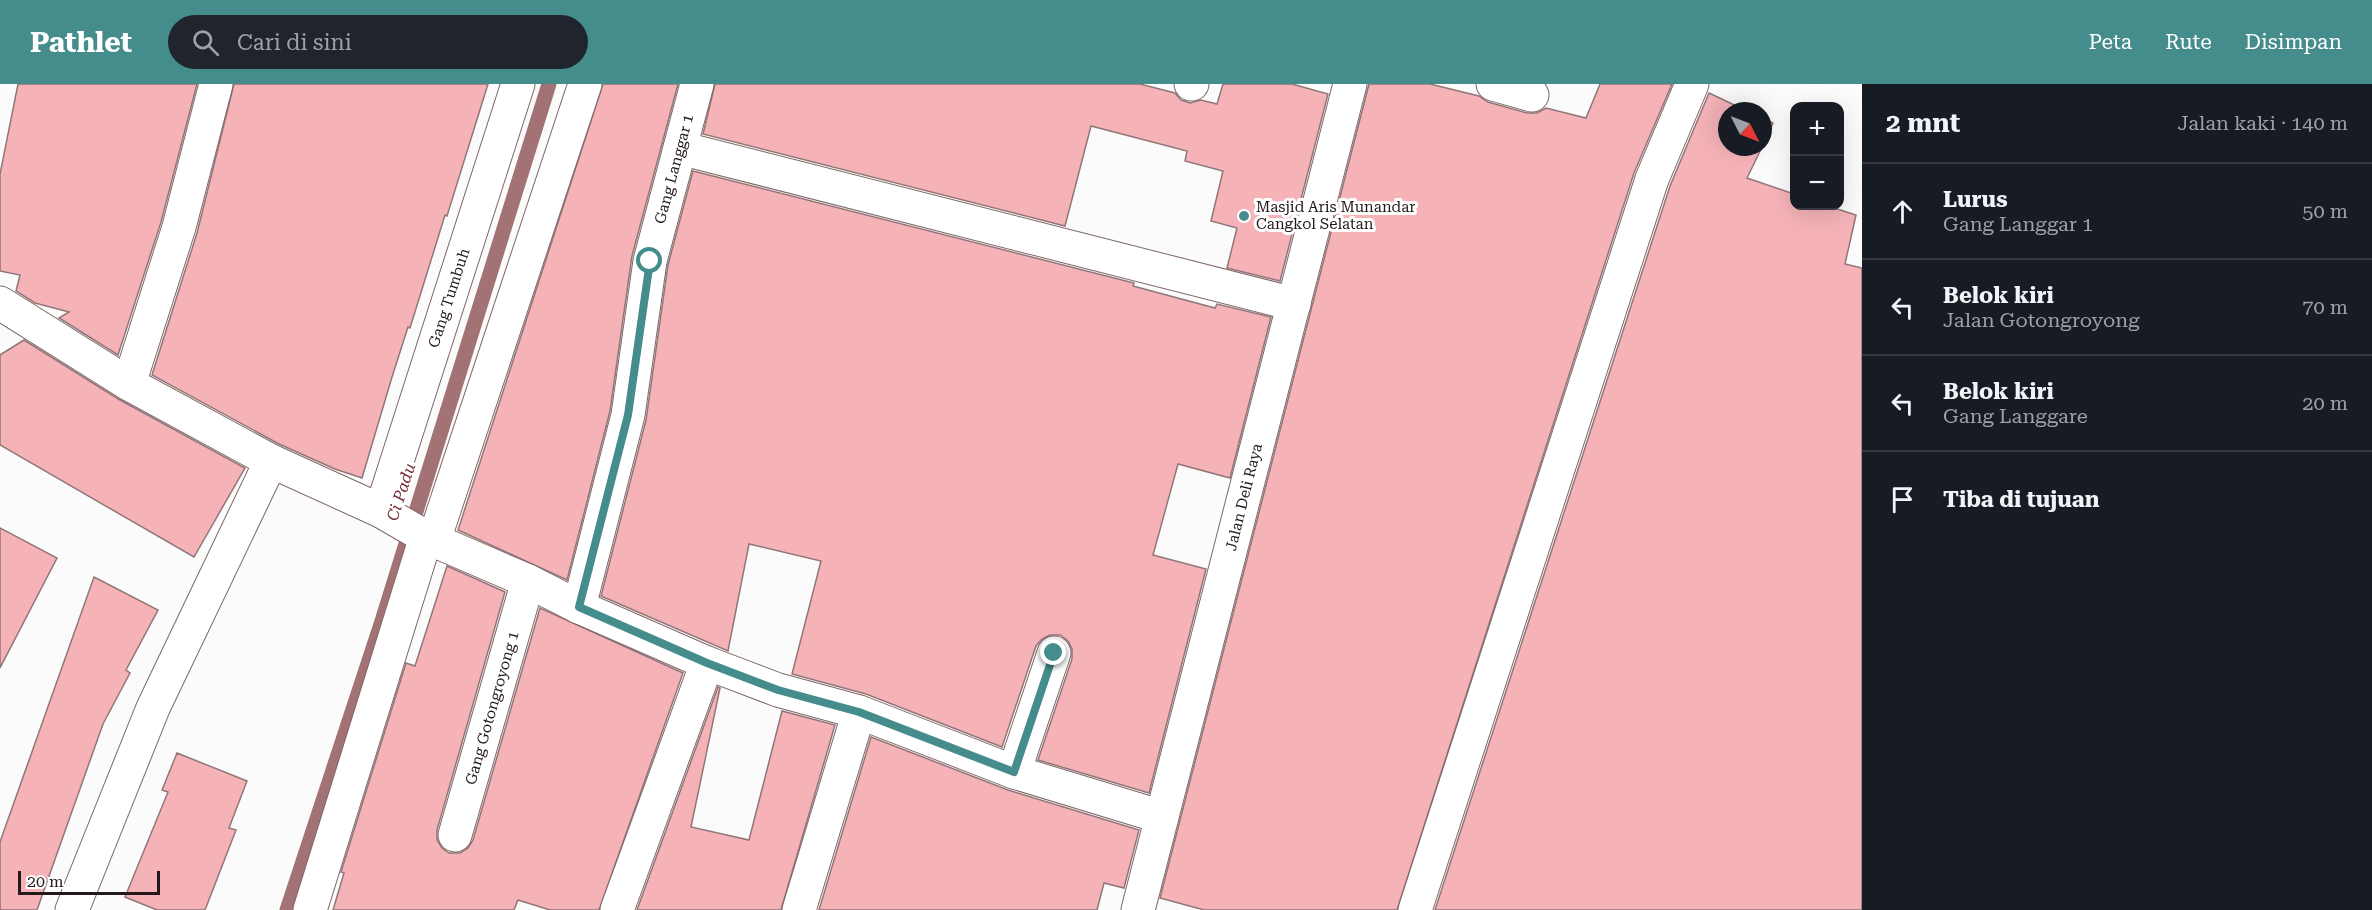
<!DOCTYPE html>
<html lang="id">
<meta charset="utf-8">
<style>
:root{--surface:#171b24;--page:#20242c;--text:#f1f3f6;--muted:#9ea1a6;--line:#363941;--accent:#458d8c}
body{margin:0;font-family:"Roboto Serif",serif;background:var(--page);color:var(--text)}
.controls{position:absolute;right:18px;top:18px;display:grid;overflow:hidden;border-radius:12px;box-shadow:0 6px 24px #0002}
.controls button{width:54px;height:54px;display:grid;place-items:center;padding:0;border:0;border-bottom:2px solid var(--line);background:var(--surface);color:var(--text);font:30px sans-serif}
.compass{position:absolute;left:1718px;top:18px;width:54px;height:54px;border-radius:50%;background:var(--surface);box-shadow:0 6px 24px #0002;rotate:132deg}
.scale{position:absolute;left:18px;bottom:15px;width:142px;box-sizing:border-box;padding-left:6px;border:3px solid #23191a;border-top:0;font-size:16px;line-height:21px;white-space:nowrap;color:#23191a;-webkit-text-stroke:4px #fff;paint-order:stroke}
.stop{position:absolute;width:18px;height:18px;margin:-14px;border:4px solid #458d8c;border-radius:50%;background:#fff}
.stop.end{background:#458d8c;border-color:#fff;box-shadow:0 2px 6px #0008}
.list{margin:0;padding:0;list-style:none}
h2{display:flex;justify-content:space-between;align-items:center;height:78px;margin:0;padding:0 24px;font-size:26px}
h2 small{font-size:20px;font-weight:400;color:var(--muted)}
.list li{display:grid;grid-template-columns:39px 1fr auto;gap:18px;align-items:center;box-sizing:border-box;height:96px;padding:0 24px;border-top:2px solid var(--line)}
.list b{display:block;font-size:22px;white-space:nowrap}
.list p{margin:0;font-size:20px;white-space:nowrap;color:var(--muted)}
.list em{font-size:20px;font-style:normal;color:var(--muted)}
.icon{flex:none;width:33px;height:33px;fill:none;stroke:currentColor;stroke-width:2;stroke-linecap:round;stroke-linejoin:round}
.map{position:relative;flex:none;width:1862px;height:826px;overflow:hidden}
header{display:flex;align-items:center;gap:36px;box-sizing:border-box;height:84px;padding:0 30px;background:var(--accent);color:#fff}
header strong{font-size:28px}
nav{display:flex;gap:33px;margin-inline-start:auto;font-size:21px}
.search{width:420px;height:54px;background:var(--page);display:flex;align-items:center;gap:15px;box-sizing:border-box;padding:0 21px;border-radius:33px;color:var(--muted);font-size:22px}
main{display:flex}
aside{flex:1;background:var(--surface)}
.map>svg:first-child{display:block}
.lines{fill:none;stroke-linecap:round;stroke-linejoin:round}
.stream{stroke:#a27275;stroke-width:15}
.building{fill:#f5b3b8;stroke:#917678;stroke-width:1.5}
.street-casing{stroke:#816668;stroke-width:35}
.street{stroke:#fff;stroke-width:33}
.route{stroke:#458d8c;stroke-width:8}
.poi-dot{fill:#458d8c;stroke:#fff;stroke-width:2}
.labels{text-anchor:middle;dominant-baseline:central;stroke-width:6;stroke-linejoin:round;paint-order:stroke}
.street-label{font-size:15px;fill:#23191a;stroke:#fff}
.poi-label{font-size:15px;fill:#23191a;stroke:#fff;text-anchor:start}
.water-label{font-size:16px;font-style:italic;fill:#742834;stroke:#fff}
</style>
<header>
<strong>Pathlet</strong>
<div class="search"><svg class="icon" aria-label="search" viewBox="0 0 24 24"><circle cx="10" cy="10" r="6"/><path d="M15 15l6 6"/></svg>Cari di sini</div>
<nav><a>Peta</a><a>Rute</a><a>Disimpan</a></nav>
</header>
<main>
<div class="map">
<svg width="1862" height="826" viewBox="0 0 1862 826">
<rect width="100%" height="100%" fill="#fbfbfb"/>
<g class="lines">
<polyline class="stream" points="287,826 382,537 549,0"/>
</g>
<g class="building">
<polygon points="18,0 197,0 161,138 118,271 59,234 69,228 35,219 16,207 20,191 0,187 0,90"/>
<polygon points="234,0 488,0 447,132 445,131 410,244 408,243 392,293 362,394 335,385 279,360 152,291 197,149"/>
<polygon points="603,0 678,0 632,172 610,327 567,496 458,446"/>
<polygon points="715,0 1140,0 1175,9 1181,16 1190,19 1201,16 1217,20 1223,0 1292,0 1328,10 1280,197 1227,184 1237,144 1211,137 1223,87 1185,77 1187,67 1091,42 1065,142 703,50"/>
<polygon points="1369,0 1430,0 1479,12 1488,18 1527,29 1537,29 1546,24 1586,34 1600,0 1672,0 1634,89 1397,826 1204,826 1160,814"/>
<polygon points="1709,9 1747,27 1727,27 1727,63 1762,63 1747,94 1794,110 1794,122 1828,122 1856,131 1845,180 1862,184 1862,826 1435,826 1670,102"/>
<polygon points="1763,34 1773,39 1763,61"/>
<polygon points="693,87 1134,199 1133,202 1215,224 1217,220 1271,233 1230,394 1178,380 1153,471 1206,485 1149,709 1038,676 1072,575 1072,565 1068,557 1060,551 1050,551 1042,555 1036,562 1002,663 866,610 792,590 821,477 749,460 728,567 601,512 646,336 668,181"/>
<polygon points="24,256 120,316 245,384 194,473 0,361 0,271"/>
<polygon points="0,444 57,474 0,584"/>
<polygon points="447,482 505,508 437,746 437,756 442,764 449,769 460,769 468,764 473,756 540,524 683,589 599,826 550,826 518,816 514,826 333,826 344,789 341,788 406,579 415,582"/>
<polygon points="94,493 158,526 126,586 130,589 103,640 37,826 0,826 0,758"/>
<polygon points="718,603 720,604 691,743 749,756 782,627 835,641 781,826 637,826"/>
<polygon points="871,653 1008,706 1139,746 1124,804 1104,799 1097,826 819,826"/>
<polygon points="177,669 247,697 229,744 236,746 205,826 157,826 125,813 168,708 162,706"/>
</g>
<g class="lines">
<defs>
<g id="street">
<polyline points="1191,0 1192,0"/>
<polyline points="1493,0 1532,11"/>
<polyline points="680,64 1294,220"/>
<polyline points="0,219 129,300 271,377 381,427 426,453 528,497 579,523 707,579 778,606 859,628 1014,688 1162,733"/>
<polyline points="129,300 179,143 216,0"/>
<polyline points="381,427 518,0"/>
<polyline points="434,456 585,0"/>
<polyline points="579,523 628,331 650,177 697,0"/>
<polyline points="1014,688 1054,569"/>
<polyline points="455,751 528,497"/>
<polyline points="72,826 153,624 271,377"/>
<polyline points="310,826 426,453"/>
<polyline points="617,826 707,579"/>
<polyline points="799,826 859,628"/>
<polyline points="1138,826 1350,0"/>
<polyline points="1415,826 1652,95 1692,0"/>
</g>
</defs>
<use href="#street" class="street-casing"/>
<use href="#street" class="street"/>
</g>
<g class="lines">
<polyline class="route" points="650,177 628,331 579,523 707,579 778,606 859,628 1014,688 1054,569"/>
</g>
<circle class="poi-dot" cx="1244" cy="132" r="6"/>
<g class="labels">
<g class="street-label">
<text transform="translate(674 85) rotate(-75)">Gang Langgar 1</text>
<text transform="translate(449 214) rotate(-72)">Gang Tumbuh</text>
<text transform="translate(1244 413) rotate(-76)">Jalan Deli Raya</text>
<text transform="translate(492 624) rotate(-74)">Gang Gotongroyong 1</text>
</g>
<g class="poi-label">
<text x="1256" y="123">Masjid Aris Munandar<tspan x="1256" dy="17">Cangkol Selatan</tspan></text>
</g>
<g class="water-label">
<text transform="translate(401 408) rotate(-72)">Ci Padu</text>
</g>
</g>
</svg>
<div class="controls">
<button>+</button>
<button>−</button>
</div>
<svg class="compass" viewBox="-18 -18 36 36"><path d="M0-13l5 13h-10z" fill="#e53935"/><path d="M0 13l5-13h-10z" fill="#9ea1a6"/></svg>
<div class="scale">20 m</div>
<div class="stop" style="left:650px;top:177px"></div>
<div class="stop end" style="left:1054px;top:569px"></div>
</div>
<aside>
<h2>2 mnt<small>Jalan kaki · 140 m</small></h2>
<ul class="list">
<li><svg class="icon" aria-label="ahead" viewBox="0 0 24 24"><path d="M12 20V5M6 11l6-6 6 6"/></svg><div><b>Lurus</b><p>Gang Langgar 1</p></div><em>50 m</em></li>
<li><svg class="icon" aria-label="left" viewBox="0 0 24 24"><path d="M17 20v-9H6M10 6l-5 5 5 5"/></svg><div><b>Belok kiri</b><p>Jalan Gotongroyong</p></div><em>70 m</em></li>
<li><svg class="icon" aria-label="left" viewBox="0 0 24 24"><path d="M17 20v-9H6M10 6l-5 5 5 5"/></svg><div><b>Belok kiri</b><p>Gang Langgare</p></div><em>20 m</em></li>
<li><svg class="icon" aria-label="arrive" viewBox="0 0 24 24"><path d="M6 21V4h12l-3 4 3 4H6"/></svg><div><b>Tiba di tujuan</b></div></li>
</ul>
</aside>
</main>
